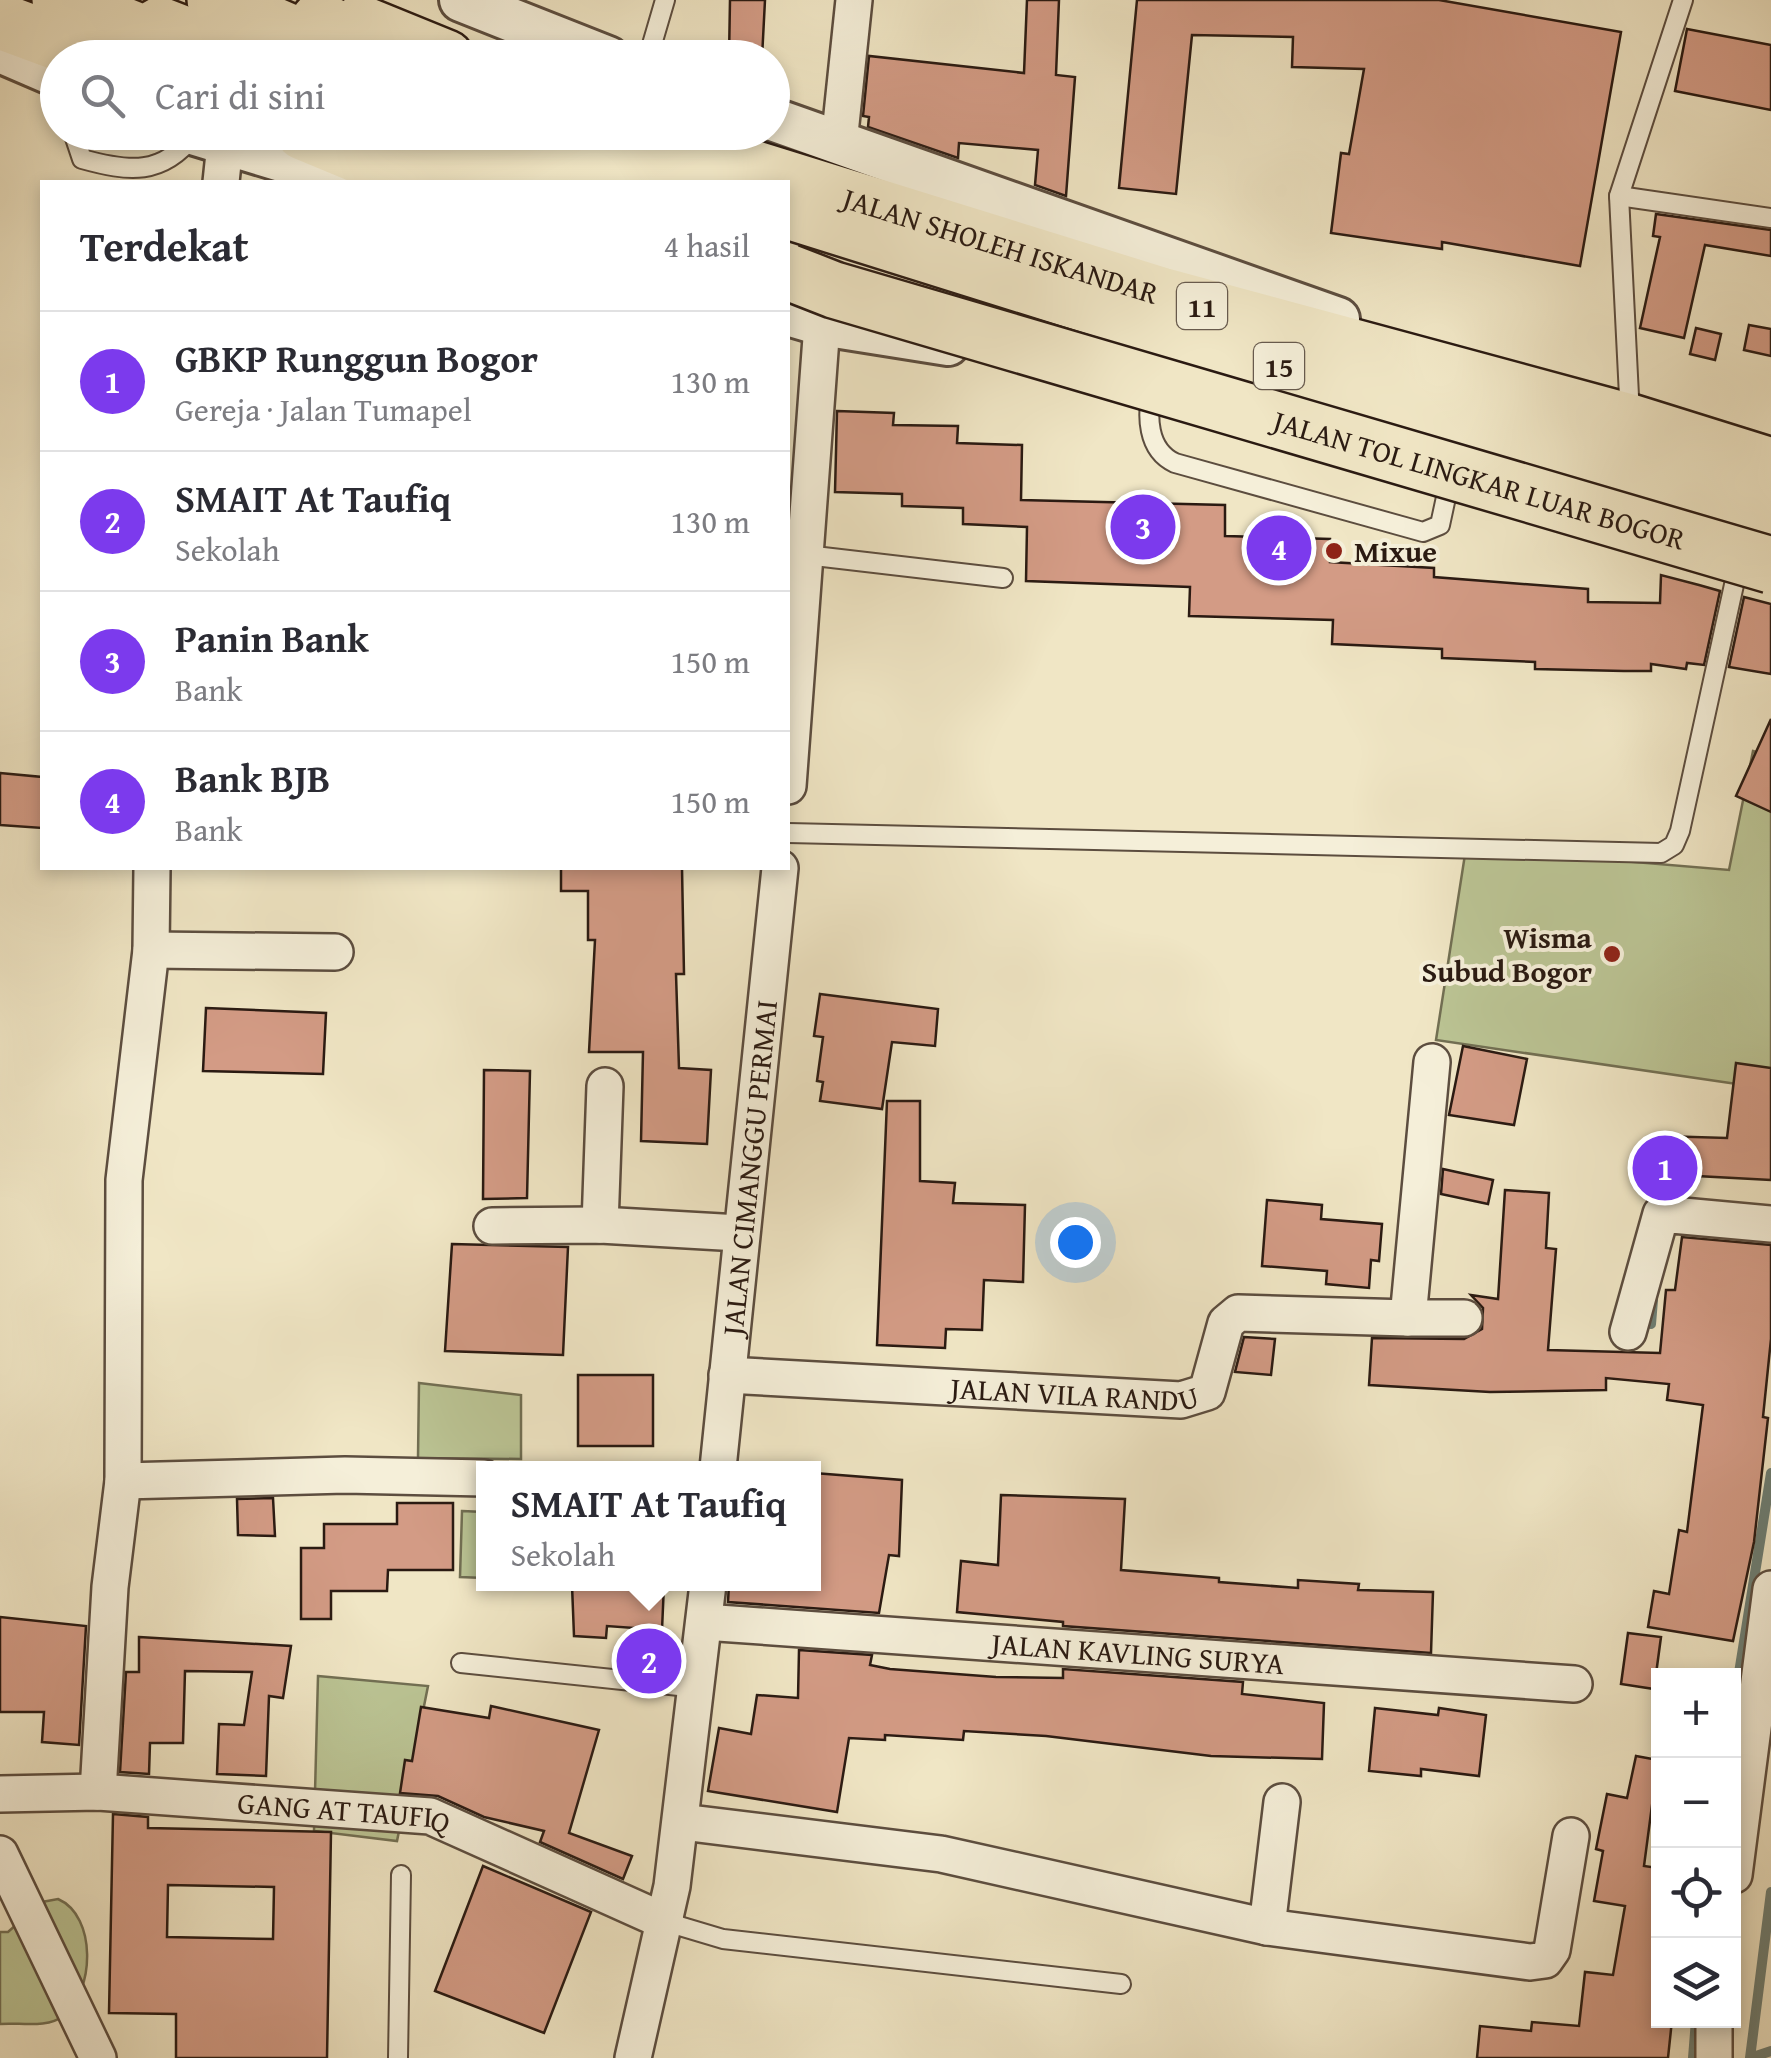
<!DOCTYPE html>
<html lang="id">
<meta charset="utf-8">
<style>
:root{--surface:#fff;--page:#f7f7f7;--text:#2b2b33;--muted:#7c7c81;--line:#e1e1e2;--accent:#7c3aed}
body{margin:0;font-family:"Gentium Book Plus",serif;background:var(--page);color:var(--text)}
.controls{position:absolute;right:30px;bottom:30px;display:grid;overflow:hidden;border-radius:0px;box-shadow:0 5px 15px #0003}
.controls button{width:90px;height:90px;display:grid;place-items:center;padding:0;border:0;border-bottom:2px solid var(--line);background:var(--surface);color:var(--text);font:50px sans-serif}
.you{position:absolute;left:1075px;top:1242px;width:35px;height:35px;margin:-25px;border:8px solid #fff;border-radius:50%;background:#1a73e8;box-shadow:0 0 0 15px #1a73e833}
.badge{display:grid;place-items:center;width:65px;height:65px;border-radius:50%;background:var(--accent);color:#fff;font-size:32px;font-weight:700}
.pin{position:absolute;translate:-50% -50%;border:5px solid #fff;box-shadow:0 2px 10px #0006}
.popup{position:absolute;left:476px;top:1461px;width:345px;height:130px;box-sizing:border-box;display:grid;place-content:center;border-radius:0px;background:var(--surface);filter:drop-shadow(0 2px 8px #0005);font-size:32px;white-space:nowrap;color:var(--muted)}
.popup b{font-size:38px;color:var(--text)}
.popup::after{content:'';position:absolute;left:50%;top:100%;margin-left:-20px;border:20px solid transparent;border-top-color:var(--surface)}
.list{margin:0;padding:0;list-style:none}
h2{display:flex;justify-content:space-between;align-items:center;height:130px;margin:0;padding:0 40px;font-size:42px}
h2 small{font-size:32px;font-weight:400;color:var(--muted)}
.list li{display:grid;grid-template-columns:65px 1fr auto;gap:30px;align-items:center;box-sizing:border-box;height:140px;padding:0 40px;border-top:2px solid var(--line)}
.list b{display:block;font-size:38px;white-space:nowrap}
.list p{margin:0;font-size:32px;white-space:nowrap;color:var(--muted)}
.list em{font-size:32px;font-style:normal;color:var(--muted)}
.icon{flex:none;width:55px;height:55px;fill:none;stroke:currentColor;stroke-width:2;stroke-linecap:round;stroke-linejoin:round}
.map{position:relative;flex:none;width:1771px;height:2058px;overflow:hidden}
.search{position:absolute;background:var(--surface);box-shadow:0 5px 15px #0003;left:40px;top:40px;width:750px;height:110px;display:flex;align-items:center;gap:25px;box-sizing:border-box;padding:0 35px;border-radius:55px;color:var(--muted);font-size:38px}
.panel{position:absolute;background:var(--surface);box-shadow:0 5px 15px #0003;left:40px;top:180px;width:750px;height:690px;border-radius:0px}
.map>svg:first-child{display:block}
.green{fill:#bbc494;stroke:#726f53;stroke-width:2.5}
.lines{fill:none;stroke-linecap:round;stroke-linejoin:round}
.stream{stroke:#6d7e74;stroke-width:10}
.building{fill:#d39b85;stroke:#2a1a12;stroke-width:2.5;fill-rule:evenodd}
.service-casing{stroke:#5c4d3f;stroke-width:22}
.minor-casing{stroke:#5c4d3f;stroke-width:40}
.tertiary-casing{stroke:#5c4d3f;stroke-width:48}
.trunk-casing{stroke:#2a1a12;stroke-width:60}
.motorway-casing{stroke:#2a1a12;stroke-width:60}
.service{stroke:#f5efd9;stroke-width:18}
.minor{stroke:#f5efd9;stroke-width:35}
.tertiary{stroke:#f5efd9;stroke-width:42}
.trunk{stroke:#f0e6c5;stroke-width:55}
.motorway{stroke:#f0e6c5;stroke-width:55}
.motorway-bridge-casing{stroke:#2a1a12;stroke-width:60;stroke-linecap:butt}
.motorway-bridge{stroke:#f0e6c5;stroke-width:55}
.poi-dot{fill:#8f2418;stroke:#f5efd9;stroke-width:4}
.labels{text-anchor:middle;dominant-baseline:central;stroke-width:8;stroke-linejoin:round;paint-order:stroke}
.shield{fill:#f5efd9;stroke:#675a4e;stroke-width:2.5}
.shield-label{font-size:28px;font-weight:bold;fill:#2a1a12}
.street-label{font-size:30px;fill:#2a1a12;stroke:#f5efd9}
.poi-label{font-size:30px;font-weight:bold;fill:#2a1a12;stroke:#f5efd9;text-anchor:start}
</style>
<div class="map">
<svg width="1771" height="2058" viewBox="0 0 1771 2058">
<rect width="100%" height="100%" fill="#f0e6c5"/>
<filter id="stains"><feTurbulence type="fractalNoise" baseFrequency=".002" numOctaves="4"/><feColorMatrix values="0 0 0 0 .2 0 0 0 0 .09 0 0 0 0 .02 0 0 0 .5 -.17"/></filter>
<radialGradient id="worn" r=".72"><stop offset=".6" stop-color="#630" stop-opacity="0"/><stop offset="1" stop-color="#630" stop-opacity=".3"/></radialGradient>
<g class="green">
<polygon points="1753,751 1771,756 1771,1089 1436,1040 1466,848 1729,870"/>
<polygon points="419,1383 521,1395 521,1459 418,1458"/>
<polygon points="462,1511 484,1512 484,1578 460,1577"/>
<polygon points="318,1676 428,1686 397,1841 314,1831"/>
<path d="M58,1899C97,1916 95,1991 63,2016C47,2029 18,2022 0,2024V1932H8L42,1902Z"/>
</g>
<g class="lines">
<g class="stream">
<polyline points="1651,1324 1653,1300"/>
<polyline points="1734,1704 1771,1473"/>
<polyline points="1771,1892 1750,2058 1771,2051"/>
<polyline points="1693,2058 1696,2020"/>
</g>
</g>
<g class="building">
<polygon points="730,0 765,0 762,58 729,58"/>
<polygon points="1027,0 1059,0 1056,75 1075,77 1066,196 1035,185 1038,150 959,143 958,158 868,127 869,117 863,116 869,56 1024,73"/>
<polygon points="1137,0 1439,0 1621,32 1580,266 1442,242 1442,249 1331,233 1341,153 1349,154 1364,69 1292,67 1293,37 1192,35 1176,194 1119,188"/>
<polygon points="1687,29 1771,45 1771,110 1675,91"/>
<polygon points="1656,214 1771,230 1771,256 1705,245 1684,338 1640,328 1660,237 1653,236"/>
<polygon points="1749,325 1771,329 1771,356 1744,350"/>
<polygon points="1696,328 1721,334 1715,360 1690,354"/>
<polygon points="837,411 894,413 893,425 958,426 957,443 1022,445 1021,500 1225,505 1225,536 1330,539 1330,562 1434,568 1434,577 1588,589 1588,602 1660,603 1661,575 1699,585 1720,591 1704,665 1687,663 1686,669 1651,664 1651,671 1624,671 1535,669 1535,662 1442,658 1442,649 1332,644 1333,620 1189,616 1190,587 1026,581 1027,527 963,524 963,508 902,506 902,494 835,492"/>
<polygon points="1744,597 1771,604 1771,674 1729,667"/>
<polygon points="1771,719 1771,812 1736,796"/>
<polygon points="0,773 42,777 42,828 0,825"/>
<polygon points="561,868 682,868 684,974 676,974 679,1068 711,1070 707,1144 641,1141 643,1052 589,1052 595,940 588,940 588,891 561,891"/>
<polygon points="820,994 938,1009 935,1046 892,1042 882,1109 820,1101 823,1082 817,1081 823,1037 814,1036"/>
<polygon points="206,1008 326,1013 323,1074 203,1071"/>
<polygon points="1463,1046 1527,1059 1514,1125 1449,1115"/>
<polygon points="1736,1063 1771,1068 1771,1180 1660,1174 1661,1136 1727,1138"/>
<polygon points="484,1070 530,1071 527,1198 483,1199"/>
<polygon points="887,1101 920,1101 920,1181 955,1183 953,1203 1025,1205 1023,1282 984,1280 982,1330 946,1329 945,1348 877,1345"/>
<polygon points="1443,1169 1493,1180 1488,1204 1441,1194"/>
<polygon points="1505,1190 1549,1193 1546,1248 1556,1249 1548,1350 1660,1353 1666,1290 1675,1290 1682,1237 1771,1245 1771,1339 1763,1417 1768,1418 1754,1542 1733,1641 1648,1627 1654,1591 1669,1594 1679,1530 1687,1532 1703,1405 1667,1400 1669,1384 1606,1378 1606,1390 1490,1392 1369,1385 1372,1338 1464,1339 1482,1329 1483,1308 1471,1295 1498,1299"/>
<polygon points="1267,1200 1322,1205 1321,1219 1382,1224 1379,1261 1371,1260 1369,1288 1326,1284 1327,1271 1262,1266"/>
<polygon points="452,1244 568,1247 563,1355 445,1351"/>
<polygon points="1244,1337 1275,1339 1271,1375 1235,1372"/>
<rect x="578" y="1375" width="75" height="71"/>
<polygon points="814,1473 902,1480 899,1556 889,1555 879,1613 728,1602 729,1584 814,1584"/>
<polygon points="1001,1495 1125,1499 1121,1570 1219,1578 1219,1582 1298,1588 1298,1580 1359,1584 1358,1590 1433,1592 1431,1653 1063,1626 1063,1622 957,1612 961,1561 998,1565"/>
<polygon points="273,1498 275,1536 238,1535 237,1499"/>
<polygon points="397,1503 453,1503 453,1570 388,1570 387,1591 331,1591 331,1619 301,1619 301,1548 324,1548 324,1524 397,1524"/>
<polygon points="609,1584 664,1584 662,1630 607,1626 606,1638 574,1636 572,1585"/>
<polygon points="0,1617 86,1626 79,1745 42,1742 44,1712 0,1712"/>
<polygon points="1628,1633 1661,1637 1654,1689 1621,1684"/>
<polygon points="139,1637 291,1646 283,1698 269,1696 266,1776 217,1774 219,1724 244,1725 252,1672 185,1671 183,1743 150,1743 149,1774 120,1772 126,1672 139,1672"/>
<polygon points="799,1650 872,1655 870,1665 890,1669 996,1677 1063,1678 1063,1669 1243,1682 1242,1694 1324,1703 1322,1759 1211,1756 1046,1736 964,1731 963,1740 885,1735 885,1740 849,1738 837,1812 708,1791 719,1728 751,1734 757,1695 798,1698"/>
<polygon points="491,1706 599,1730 569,1833 632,1856 623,1879 540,1842 544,1831 484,1817 438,1796 400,1793 405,1760 412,1761 421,1707 489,1718"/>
<polygon points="1375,1708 1438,1715 1439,1708 1486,1715 1479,1776 1421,1769 1421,1776 1369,1771"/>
<polygon points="1636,1756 1658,1760 1644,1866 1658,1868 1658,2020 1672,2020 1668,2058 1477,2058 1480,2026 1531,2031 1532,2022 1579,2026 1585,1972 1613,1975 1625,1906 1594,1901 1603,1851 1596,1849 1607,1794 1627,1798"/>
<path d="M113,1814L148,1817V1828L331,1832L327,2058H176V2014L109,2013ZM168,1885L274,1887L273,1939L167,1937Z"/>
<polygon points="483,1866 591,1912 544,2033 435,1991"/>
</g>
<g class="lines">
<defs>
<g id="service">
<polyline points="648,58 665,0"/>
<path d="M73,132L82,159C129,172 162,176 194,135"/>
<polyline points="1619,196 1771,218"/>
<path d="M1153,388C1146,415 1147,450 1175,463L1423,532L1440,525L1451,474"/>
<polyline points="1630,416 1619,196 1683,0"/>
<polyline points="806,555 1003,578"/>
<polyline points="788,833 1661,853 1674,845 1680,831 1739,562"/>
<polyline points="461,1663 698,1688"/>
<polyline points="666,1922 723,1939 1121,1984"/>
<polyline points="398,2058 401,1875"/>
</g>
<g id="minor">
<polyline points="839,143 854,0"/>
<polyline points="221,182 225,144"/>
<polyline points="788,786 822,324"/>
<polyline points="151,950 335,952"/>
<polyline points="600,1225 605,1086"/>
<polyline points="492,1226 600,1225 739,1233"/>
<polyline points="1408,1318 1464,1318"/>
<polyline points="1628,1332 1661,1214 1771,1224"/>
<path id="s1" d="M727,1375L1181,1400L1207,1392L1226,1323L1238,1313L1408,1318L1432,1062"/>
<path id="s2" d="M718,1468L780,868"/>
<polyline points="123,1481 345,1475 484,1478"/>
<path id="s3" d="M704,1622L1574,1684"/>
<polyline points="98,1792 110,1587 123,1481 124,1180 151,950 152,868"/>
<path id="s4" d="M0,1794L98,1792L430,1816L666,1922"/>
<polyline points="682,1822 941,1854 1267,1927 1530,1962 1545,1960 1552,1950 1571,1836"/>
<polyline points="0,1854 98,2058"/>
<polyline points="1734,1875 1771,1589"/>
<polyline points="1267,1927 1282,1802"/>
<polyline points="633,2058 672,1886 708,1584"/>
<polyline points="1714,2058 1714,2020"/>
</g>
<g id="tertiary">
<polyline points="461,0 608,58"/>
<polyline points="0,51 58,76"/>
<polyline points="772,119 1338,319"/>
<polyline points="189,132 354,182"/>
<polyline points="788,314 822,324 948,344"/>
</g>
<g id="trunk">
<polyline points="360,23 446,58"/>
<polyline points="160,25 245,58"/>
<path id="s5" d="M636,132L1161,295L1630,422L1771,466"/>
<polyline points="502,153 584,182"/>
</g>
<g id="motorway">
<polyline points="60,0 205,58"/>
<polyline points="215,0 350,58"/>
<polyline points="319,20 402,58"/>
<polyline points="0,21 100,58"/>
<polyline points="303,132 356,154 495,182"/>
<polyline points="552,132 698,182"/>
<polyline points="462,153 544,182"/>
<polyline points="788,211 1771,519"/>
</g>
</defs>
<use href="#service" class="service-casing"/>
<use href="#minor" class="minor-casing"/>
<use href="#tertiary" class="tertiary-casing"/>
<use href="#trunk" class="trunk-casing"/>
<use href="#motorway" class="motorway-casing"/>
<use href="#service" class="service"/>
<use href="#minor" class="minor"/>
<use href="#tertiary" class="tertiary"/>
<use href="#trunk" class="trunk"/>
<use href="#motorway" class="motorway"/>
<defs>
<g id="motorway-bridge">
<path id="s6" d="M788,272L834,290L1771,565"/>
</g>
</defs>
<use href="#motorway-bridge" class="motorway-bridge-casing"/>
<use href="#motorway-bridge" class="motorway-bridge"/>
</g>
<g class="poi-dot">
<circle cx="1334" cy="551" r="10"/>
<circle cx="1612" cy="954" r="10"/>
</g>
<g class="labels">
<g class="shield">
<rect x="1177" y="283" width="50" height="46" rx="8"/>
<rect x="1254" y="343" width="50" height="46" rx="8"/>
</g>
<g class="shield-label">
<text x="1202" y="306">11</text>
<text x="1279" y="366">15</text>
</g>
<g class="street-label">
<text stroke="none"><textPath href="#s5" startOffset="382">JALAN SHOLEH ISKANDAR</textPath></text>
<text stroke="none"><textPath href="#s6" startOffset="722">JALAN TOL LINGKAR LUAR BOGOR</textPath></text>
<text stroke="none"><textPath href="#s2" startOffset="302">JALAN CIMANGGU PERMAI</textPath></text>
<text stroke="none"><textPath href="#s1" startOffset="348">JALAN VILA RANDU</textPath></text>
<text stroke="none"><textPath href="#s3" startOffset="435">JALAN KAVLING SURYA</textPath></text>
<text stroke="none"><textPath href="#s4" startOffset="345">GANG AT TAUFIQ</textPath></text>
</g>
<g class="poi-label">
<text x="1354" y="551">Mixue</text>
<text x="1592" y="937" text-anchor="end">Wisma<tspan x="1592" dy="34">Subud Bogor</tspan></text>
</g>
</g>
<rect width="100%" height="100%" filter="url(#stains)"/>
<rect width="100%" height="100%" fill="url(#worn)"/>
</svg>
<div class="controls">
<button>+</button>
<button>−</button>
<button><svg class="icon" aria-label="locate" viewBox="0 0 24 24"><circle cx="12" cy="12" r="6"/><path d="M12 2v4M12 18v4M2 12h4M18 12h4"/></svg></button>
<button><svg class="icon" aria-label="layers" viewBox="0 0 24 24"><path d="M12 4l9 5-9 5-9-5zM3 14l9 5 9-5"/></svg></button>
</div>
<div class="you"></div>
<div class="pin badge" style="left:1665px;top:1168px">1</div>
<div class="pin badge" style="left:649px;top:1661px">2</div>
<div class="popup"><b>SMAIT At Taufiq</b>Sekolah</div>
<div class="pin badge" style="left:1143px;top:527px">3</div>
<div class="pin badge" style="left:1279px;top:548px">4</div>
<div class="search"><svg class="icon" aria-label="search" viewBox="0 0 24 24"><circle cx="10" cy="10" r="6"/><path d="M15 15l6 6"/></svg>Cari di sini</div>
<section class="panel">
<h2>Terdekat<small>4 hasil</small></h2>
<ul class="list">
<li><span class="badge">1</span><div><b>GBKP Runggun Bogor</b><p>Gereja · Jalan Tumapel</p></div><em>130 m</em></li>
<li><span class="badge">2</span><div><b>SMAIT At Taufiq</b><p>Sekolah</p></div><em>130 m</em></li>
<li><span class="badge">3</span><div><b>Panin Bank</b><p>Bank</p></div><em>150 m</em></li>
<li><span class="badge">4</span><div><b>Bank BJB</b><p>Bank</p></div><em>150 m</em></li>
</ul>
</section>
</div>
